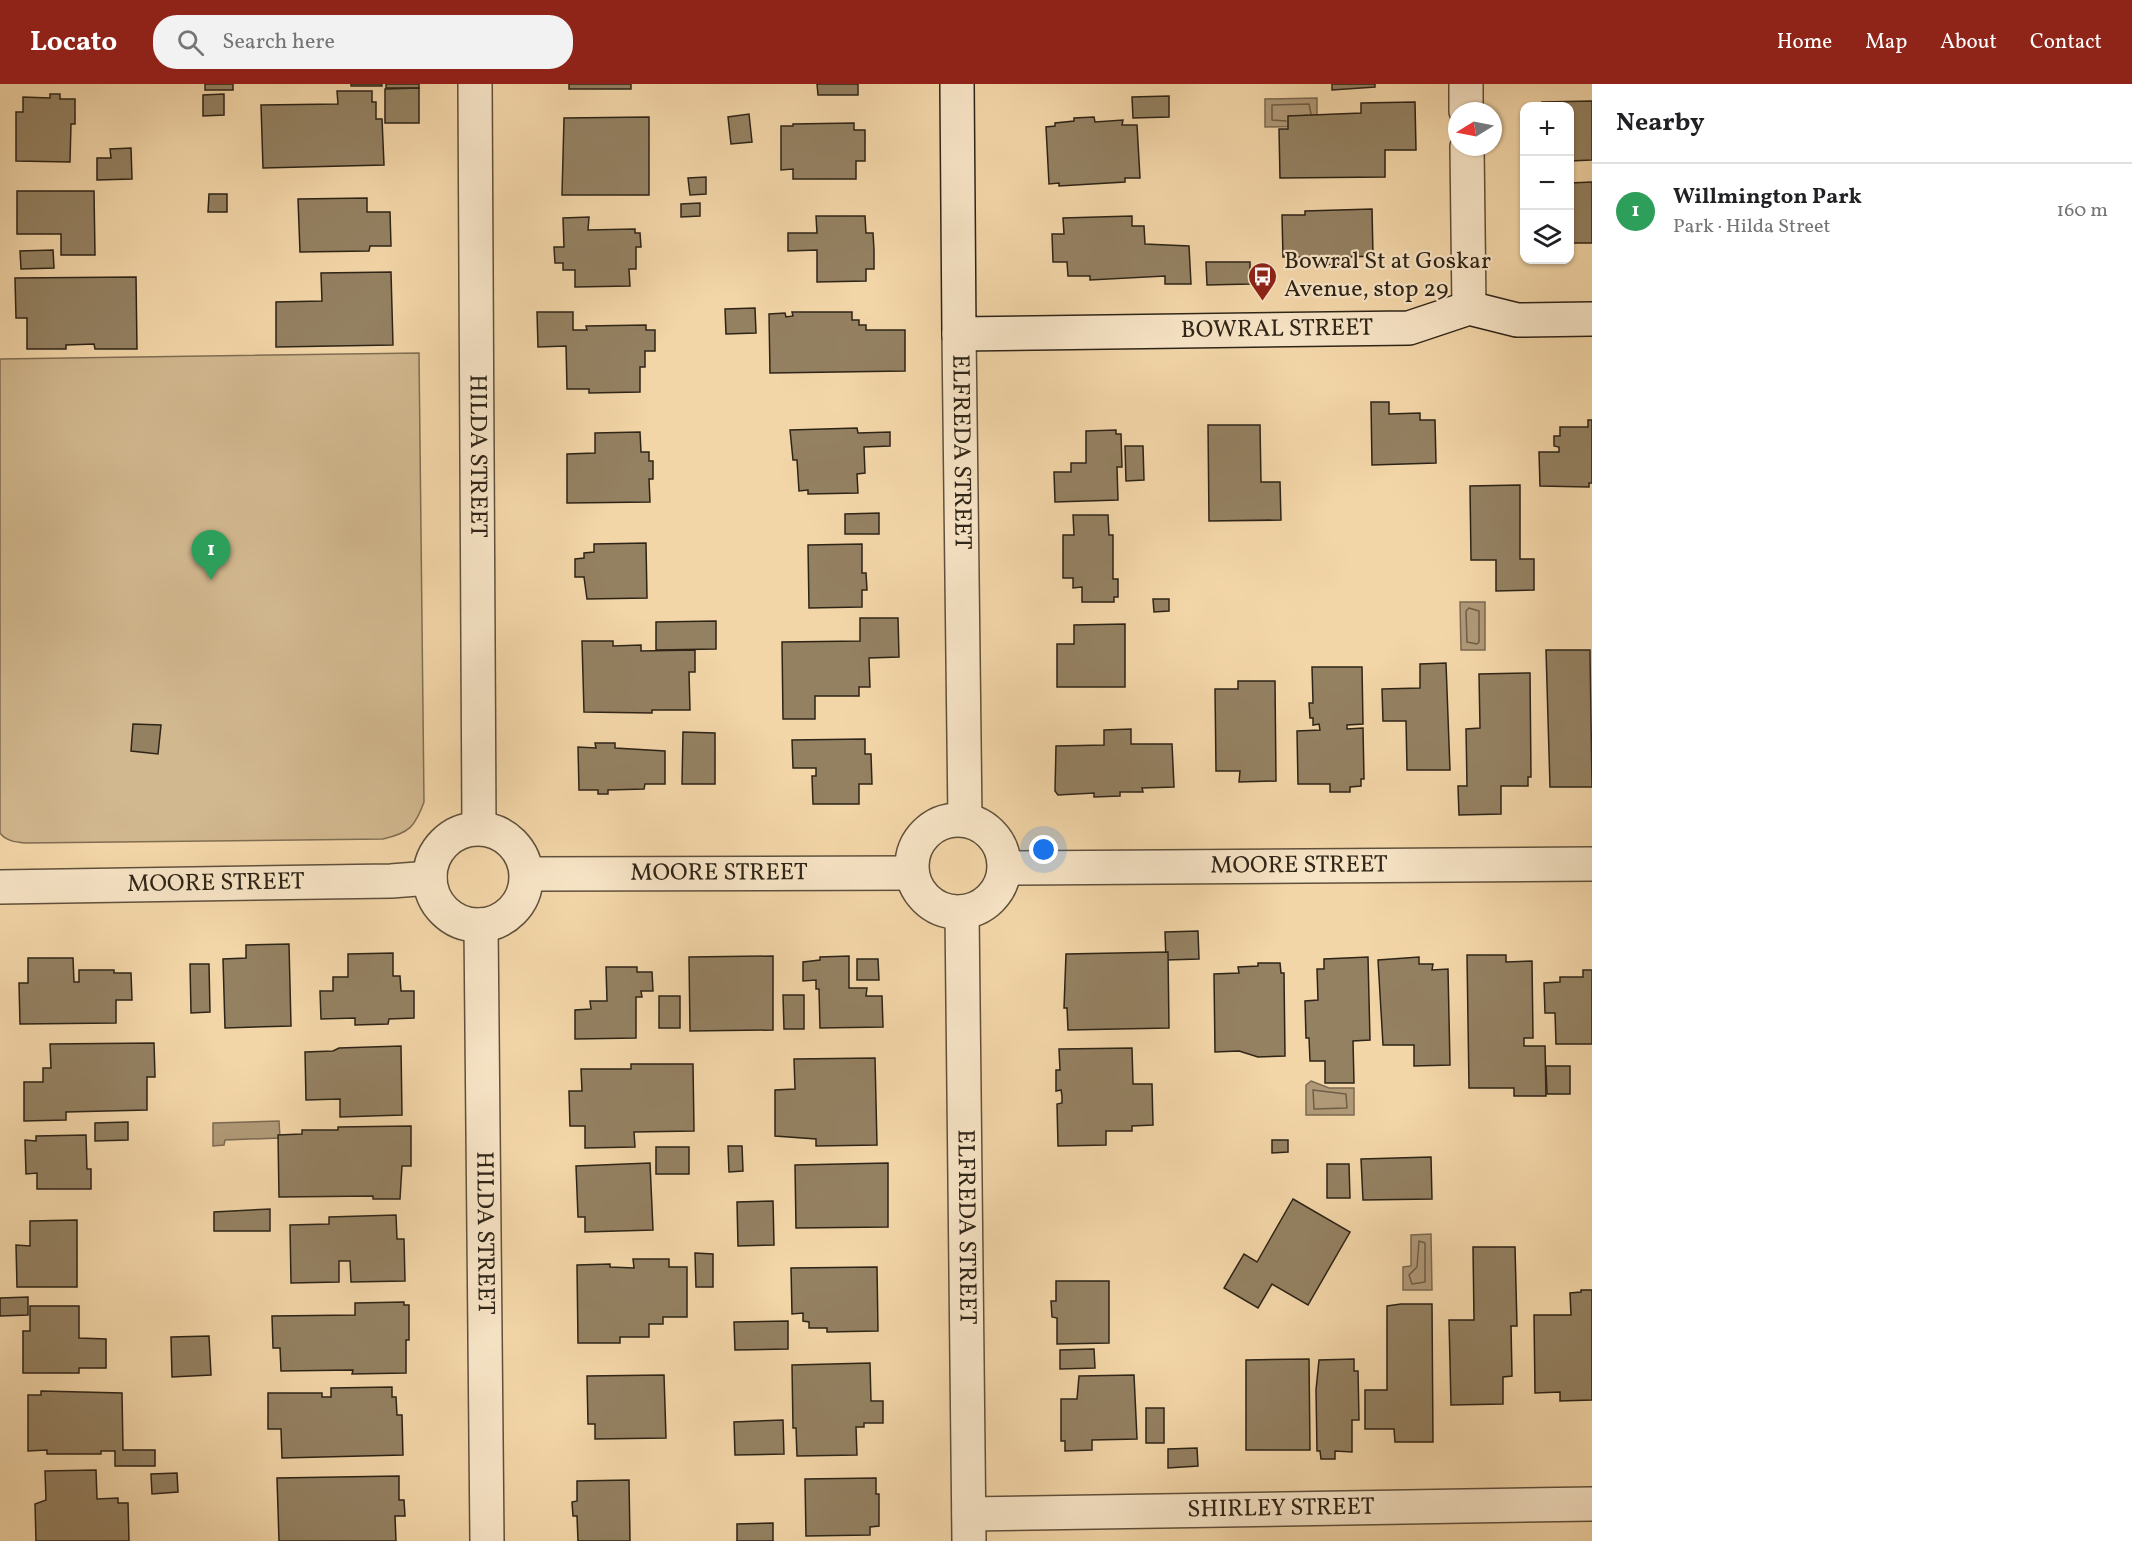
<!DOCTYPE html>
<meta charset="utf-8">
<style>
:root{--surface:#fff;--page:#f2f2f2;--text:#202124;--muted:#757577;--line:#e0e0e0;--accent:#8f2418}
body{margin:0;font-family:Vollkorn,serif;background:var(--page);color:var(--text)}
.controls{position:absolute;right:18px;top:18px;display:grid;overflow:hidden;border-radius:12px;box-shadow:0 2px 4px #0004}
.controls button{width:54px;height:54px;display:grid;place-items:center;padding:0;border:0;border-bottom:2px solid var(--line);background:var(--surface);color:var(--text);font:30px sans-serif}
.compass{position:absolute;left:1448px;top:18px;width:54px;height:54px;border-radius:50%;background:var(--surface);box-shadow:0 2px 4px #0004;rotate:260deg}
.you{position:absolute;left:1044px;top:766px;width:21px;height:21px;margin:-15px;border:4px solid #fff;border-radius:50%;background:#1a73e8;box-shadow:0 0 0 9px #1a73e833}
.badge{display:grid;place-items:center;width:39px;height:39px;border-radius:50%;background:var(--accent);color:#fff;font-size:20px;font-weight:700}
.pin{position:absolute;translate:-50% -50px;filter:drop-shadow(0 2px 3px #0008)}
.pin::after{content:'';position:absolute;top:32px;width:21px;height:18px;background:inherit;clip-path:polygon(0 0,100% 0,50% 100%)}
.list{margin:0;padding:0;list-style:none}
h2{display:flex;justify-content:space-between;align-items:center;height:78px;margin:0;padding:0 24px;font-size:26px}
h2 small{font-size:20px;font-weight:400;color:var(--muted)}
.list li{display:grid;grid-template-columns:39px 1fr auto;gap:18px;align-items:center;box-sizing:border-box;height:96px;padding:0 24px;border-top:2px solid var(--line)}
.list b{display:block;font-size:22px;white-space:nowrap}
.list p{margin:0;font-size:20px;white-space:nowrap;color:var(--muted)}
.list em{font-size:20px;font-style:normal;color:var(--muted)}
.icon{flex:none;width:33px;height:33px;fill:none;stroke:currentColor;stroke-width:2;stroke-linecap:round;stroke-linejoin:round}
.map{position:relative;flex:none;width:1592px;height:1457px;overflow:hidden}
header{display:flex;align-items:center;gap:36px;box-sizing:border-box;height:84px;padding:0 30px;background:var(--accent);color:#fff}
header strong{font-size:28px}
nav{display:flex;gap:33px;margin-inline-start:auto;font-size:21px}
.search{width:420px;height:54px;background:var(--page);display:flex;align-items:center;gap:15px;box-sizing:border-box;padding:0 21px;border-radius:24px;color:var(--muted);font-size:22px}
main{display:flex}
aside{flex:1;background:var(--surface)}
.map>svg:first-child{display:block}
.green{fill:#d2b88f;stroke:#806e53;stroke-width:1.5}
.water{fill:#b09977;stroke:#7c6a51;stroke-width:1.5}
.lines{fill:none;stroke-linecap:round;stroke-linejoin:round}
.shore{stroke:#6f5e47;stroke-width:1.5}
.building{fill:#948162;stroke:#2e2417;stroke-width:1.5}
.street-casing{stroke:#5f503b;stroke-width:36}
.secondary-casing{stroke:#2e2417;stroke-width:36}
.street{stroke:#f7e4c6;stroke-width:33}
.secondary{stroke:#f7e4c6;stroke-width:33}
.labels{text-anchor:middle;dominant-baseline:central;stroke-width:4.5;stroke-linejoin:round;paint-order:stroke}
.poi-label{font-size:24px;fill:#2e2417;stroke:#f7e4c6;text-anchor:start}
.street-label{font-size:24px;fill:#2e2417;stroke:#f7e4c6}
</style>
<header>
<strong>Locato</strong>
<div class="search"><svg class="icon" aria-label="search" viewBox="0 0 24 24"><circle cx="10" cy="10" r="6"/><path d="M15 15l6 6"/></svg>Search here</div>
<nav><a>Home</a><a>Map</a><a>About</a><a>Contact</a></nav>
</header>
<main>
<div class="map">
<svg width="1592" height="1457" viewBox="0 0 1592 1457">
<rect width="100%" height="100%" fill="#f3d6a8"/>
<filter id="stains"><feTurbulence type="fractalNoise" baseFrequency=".00333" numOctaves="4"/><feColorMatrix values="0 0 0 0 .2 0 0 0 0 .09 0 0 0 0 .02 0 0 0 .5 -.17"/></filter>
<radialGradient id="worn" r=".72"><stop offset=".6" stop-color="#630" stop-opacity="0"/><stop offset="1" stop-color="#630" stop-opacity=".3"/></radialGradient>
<path class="green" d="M419,269L424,718C415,743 409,749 383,755L25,759C15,758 6,757 0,749V275Z"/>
<g class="water">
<polygon points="1317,14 1317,42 1265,43 1265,15"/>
<polygon points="1460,518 1485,518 1485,566 1461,566"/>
<polygon points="1311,997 1329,1004 1354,1004 1354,1031 1306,1031 1306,1001"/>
<polygon points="279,1037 280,1054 225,1056 224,1061 213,1062 213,1039"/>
<polygon points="1431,1150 1432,1206 1403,1206 1403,1183 1411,1182 1411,1151"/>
</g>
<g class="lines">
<g class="shore">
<polyline points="1286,37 1272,36 1272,21 1309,20 1311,30"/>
<polygon points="1469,524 1479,527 1479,558 1477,560 1467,558 1466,527"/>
<polygon points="1313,1006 1346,1010 1347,1024 1314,1025"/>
<polygon points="1419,1157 1425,1159 1425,1198 1412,1200 1409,1191 1417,1183"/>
</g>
</g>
<g class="building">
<rect x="205" y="0" width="28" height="6"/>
<rect x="351" y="0" width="31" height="2"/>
<rect x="386" y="0" width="33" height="4"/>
<rect x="569" y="0" width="62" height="5"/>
<polygon points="817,0 858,0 858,11 818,11"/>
<polygon points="1332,0 1375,0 1375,3 1332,6"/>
<polygon points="419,4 419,39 385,39 385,5"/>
<polygon points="337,7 372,7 372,18 376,18 376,35 382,35 384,81 263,84 261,21 338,20"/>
<polygon points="50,10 60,10 60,15 75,15 75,40 71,40 70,78 16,77 16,28 23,28 23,13 50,14"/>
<polygon points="224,10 224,31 203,32 203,11"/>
<polygon points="1169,12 1169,33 1133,34 1132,13"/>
<polygon points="1592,17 1592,76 1570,77 1570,22 1542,22 1542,18"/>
<polygon points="1415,18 1416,66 1385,66 1385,93 1280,94 1279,45 1288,45 1288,32 1361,29 1361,19"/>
<polygon points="749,30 752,58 731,60 728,33"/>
<polygon points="649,33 649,111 562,111 564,34"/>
<polygon points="1094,33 1095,38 1123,36 1122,41 1137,41 1140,94 1125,94 1125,98 1059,102 1059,99 1049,100 1046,43 1055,42 1055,39 1074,37 1074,34"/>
<polygon points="854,39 854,46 865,46 865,77 856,77 856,95 793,95 793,85 781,86 781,42 793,42 793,40"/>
<polygon points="131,64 132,95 97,96 97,74 111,74 110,65"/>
<polygon points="706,93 706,110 690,111 688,94"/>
<polygon points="1592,98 1592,159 1570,159 1570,99"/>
<polygon points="17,107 94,107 95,171 61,171 61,150 17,150"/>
<polygon points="209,110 227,110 227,128 208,128"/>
<polygon points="367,114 367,128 390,128 391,162 370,162 369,167 300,168 298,115"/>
<polygon points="700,119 700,132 681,133 681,120"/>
<polygon points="1372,125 1373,172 1350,173 1350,180 1323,181 1323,173 1283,173 1282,131 1305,131 1305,127"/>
<polygon points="816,132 865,132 866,149 873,149 874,166 874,185 866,185 866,197 817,198 817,166 788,167 788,149 817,149"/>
<polygon points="1132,132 1132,142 1144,142 1145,160 1189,162 1191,200 1165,200 1165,192 1090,196 1090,192 1068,192 1067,178 1053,178 1052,150 1064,150 1063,134"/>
<polygon points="589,133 588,146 635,145 635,149 640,149 641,163 636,163 636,185 629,185 630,202 575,203 575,186 563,186 563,179 555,179 554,163 564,163 563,134"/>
<polygon points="53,166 54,184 21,185 20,167"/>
<polygon points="1206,178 1250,178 1250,200 1207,201"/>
<polygon points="391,188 393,261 276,263 276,218 322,217 321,189"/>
<polygon points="136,193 137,265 95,265 94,260 66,261 66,265 27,265 27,234 16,234 15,194"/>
<polygon points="755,224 756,249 726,250 725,225"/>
<polygon points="537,228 573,228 573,246 587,246 586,242 646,241 646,246 655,246 655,267 645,267 645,283 640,283 640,308 589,309 589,305 567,305 566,262 538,263"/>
<polygon points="792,228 852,228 852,236 859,236 859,241 866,241 866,246 905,246 905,287 770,289 769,230 785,229 786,233 793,232"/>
<polygon points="1371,318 1389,318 1389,330 1420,329 1420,336 1435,336 1436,379 1372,381"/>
<polygon points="1588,336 1592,336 1592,399 1589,399 1589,403 1540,402 1539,368 1559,368 1559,363 1554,362 1554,352 1560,352 1560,343 1588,343"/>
<polygon points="1208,341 1260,341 1261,398 1280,398 1281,436 1209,437"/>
<polygon points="857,344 858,349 890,348 890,362 864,363 865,389 857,390 858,409 808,410 808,406 799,407 797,376 793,376 790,346"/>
<polygon points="1116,346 1116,350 1121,350 1122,383 1117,383 1118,416 1055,418 1054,388 1071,388 1071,379 1086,379 1086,347"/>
<polygon points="640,348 641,368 649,368 649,377 653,377 653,395 649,395 650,418 567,419 567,370 595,369 595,349"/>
<polygon points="1125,362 1143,362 1144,396 1126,397"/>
<polygon points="1520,401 1520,475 1534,475 1534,506 1496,507 1496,476 1471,476 1470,402"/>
<polygon points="879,429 879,450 845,450 845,430"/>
<polygon points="1073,431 1108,431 1109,451 1113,451 1113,495 1118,495 1118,513 1114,513 1114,518 1082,518 1082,503 1073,504 1073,494 1063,494 1063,451 1074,451"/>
<polygon points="646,459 647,514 587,515 584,493 575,493 575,475 584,474 584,469 594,468 594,460"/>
<polygon points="862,460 862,489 866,489 867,506 862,506 862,523 809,524 808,461"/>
<polygon points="1153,515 1169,515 1169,527 1154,528"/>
<polygon points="860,534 898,534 899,573 869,574 870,603 859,603 859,612 815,612 815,635 783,635 782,558 860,557"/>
<polygon points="716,537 716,565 656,566 656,538"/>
<polygon points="1125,540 1125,603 1057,603 1057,560 1074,560 1074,541"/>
<polygon points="582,557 613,557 613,562 641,561 641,567 695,566 695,588 689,588 690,626 652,626 652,629 584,628"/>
<polygon points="1546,566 1590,566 1592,703 1550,703"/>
<polygon points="1446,579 1450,686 1407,686 1406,637 1383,637 1382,605 1420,604 1420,580"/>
<polygon points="1312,583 1362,583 1363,640 1347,641 1347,645 1363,644 1364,695 1361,695 1361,702 1350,703 1350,708 1330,708 1330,700 1298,700 1297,647 1320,646 1319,640 1313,641 1313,634 1310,634 1309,619 1313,619"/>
<polygon points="1530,589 1531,693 1528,693 1528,702 1501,702 1501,730 1459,731 1458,702 1467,702 1466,645 1480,644 1479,590"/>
<polygon points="1238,597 1275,597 1276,697 1239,698 1240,687 1216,687 1215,605 1238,605"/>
<polygon points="133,640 161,641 158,670 131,667"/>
<polygon points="1131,645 1131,660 1172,660 1174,703 1142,704 1143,708 1120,708 1120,712 1094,713 1094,709 1058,711 1055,707 1056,662 1104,661 1104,646"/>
<polygon points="683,648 715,649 715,700 682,700"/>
<polygon points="865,655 865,670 871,670 872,700 859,700 859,720 813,720 812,692 816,692 816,684 793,684 792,656"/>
<polygon points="595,659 615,659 615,664 665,667 665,700 645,700 644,705 608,706 608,710 598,710 598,706 579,706 578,663 596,664"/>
<polygon points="1198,847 1199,875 1166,876 1165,848"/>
<polygon points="289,860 291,942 225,944 223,875 246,874 246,861"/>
<polygon points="1168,868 1169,944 1068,946 1067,924 1064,924 1066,870"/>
<polygon points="393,869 393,892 400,892 401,907 414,907 414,934 389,935 388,940 355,941 355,934 321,935 320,907 333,907 333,893 348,893 348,870"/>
<polygon points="1467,871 1506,871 1506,878 1532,877 1533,954 1524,954 1524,962 1545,962 1546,1012 1514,1012 1514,1004 1469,1004"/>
<polygon points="773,872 773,946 690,947 689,873"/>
<polygon points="849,872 849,904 867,904 866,912 882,912 883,943 820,944 819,905 816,905 816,896 803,897 803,878 820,876 820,873"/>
<polygon points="1368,873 1370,956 1353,957 1354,999 1325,999 1325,977 1310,977 1309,954 1306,954 1305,917 1318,916 1317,885 1324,885 1324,875"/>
<polygon points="1419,873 1419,880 1433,880 1432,886 1448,885 1450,981 1414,982 1414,961 1383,961 1378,876"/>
<polygon points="28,874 73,874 74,898 79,898 79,886 114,886 114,889 131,889 132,916 116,916 116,939 20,940 19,899 28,899"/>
<polygon points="857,875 878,875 879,896 857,896"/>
<polygon points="1258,879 1280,879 1281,889 1284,889 1285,972 1258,973 1239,967 1215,968 1214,890 1239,889 1238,883 1258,882"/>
<polygon points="190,880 209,880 210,928 191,929"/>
<polygon points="606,883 637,883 637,888 652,888 653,907 641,907 642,913 636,913 636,954 575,955 575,926 591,925 590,917 607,917"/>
<polygon points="1583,886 1592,886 1592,960 1556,960 1555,929 1545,929 1544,899 1560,898 1560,893 1583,893"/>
<polygon points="783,911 804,911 804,945 784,945"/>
<rect x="659" y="912" width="21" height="32"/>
<polygon points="154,959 155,993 147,993 147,1026 66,1028 66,1036 24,1037 24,998 43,998 43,984 51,984 50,960"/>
<polygon points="401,962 402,1031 340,1033 340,1015 306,1016 305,968 333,967 339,964"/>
<polygon points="1132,964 1133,1000 1152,1000 1153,1041 1132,1042 1132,1047 1106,1047 1106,1061 1058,1062 1057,1020 1062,1019 1062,1012 1061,1006 1056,1007 1056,986 1060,986 1059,965"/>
<polygon points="875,974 877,1061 816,1062 816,1055 775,1052 775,1006 795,1005 794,975"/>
<polygon points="631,980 693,980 694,1047 634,1048 635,1063 585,1064 585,1042 570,1042 569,1007 582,1007 581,985 631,985"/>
<polygon points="1546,982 1570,982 1570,1010 1547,1010"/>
<polygon points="128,1038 128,1056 95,1057 95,1039"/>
<polygon points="411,1042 411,1082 402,1082 400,1115 373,1115 373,1112 279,1113 278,1051 302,1050 302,1046 338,1046 338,1043"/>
<polygon points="86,1051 87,1085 91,1085 91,1105 37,1105 37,1089 26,1090 25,1056 36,1057 36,1052"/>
<polygon points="1272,1056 1288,1056 1288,1068 1272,1069"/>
<polygon points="728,1062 742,1062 743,1087 729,1088"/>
<rect x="656" y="1063" width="33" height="27"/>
<polygon points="1431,1073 1432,1115 1363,1116 1361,1075"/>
<polygon points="650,1079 653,1146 585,1148 585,1133 578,1133 576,1082"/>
<polygon points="888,1079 888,1143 796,1144 795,1081"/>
<polygon points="1327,1080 1349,1080 1350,1114 1327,1114"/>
<polygon points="1293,1115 1350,1148 1308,1221 1272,1200 1258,1224 1224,1204 1244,1170 1257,1178"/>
<polygon points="773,1117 774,1161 738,1162 737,1118"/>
<polygon points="270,1125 270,1147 214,1147 214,1128"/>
<polygon points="396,1131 397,1155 404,1155 405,1197 351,1198 350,1177 339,1177 339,1198 291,1199 290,1141 329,1140 329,1133"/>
<polygon points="77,1136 77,1203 17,1203 16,1161 30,1162 30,1137"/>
<polygon points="1473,1163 1515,1163 1517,1242 1511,1242 1512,1292 1503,1293 1503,1320 1451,1321 1449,1236 1474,1236"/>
<polygon points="695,1169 713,1170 713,1203 696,1203"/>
<polygon points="633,1175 669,1175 669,1183 687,1183 687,1233 663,1233 663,1240 649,1240 649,1253 620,1253 620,1259 578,1259 577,1181 610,1180 610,1183 634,1184"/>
<polygon points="877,1183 878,1247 827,1248 827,1244 809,1244 809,1238 803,1237 803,1229 792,1230 791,1184"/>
<polygon points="1056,1197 1109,1197 1109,1259 1057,1260 1057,1234 1052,1233 1051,1217 1056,1217"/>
<polygon points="1581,1206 1592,1206 1592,1316 1560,1317 1560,1308 1535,1309 1534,1231 1571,1231 1570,1209 1581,1208"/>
<polygon points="28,1213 28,1231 0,1232 0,1214"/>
<polygon points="404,1218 404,1221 409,1221 409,1256 406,1256 406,1289 352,1290 353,1286 281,1287 280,1264 273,1264 272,1232 355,1231 355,1219"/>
<polygon points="1401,1220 1432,1220 1433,1358 1395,1358 1394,1345 1365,1345 1365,1306 1387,1306 1387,1222"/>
<polygon points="30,1222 79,1222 79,1254 106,1255 106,1284 79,1284 79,1289 23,1289 23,1247 30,1247"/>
<polygon points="788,1237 788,1265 735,1266 734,1238"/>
<polygon points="209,1252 211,1291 172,1293 171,1253"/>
<polygon points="1094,1265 1095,1284 1060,1285 1060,1266"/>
<polygon points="1309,1275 1310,1366 1246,1366 1246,1276"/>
<polygon points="1354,1275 1354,1287 1358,1287 1359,1336 1352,1336 1352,1368 1335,1367 1335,1375 1321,1375 1320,1367 1317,1367 1316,1306 1319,1276"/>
<polygon points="870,1279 871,1317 883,1317 883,1339 864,1339 864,1343 856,1343 857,1371 797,1372 796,1344 793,1344 792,1281"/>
<polygon points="664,1291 666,1354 595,1355 595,1340 588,1340 587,1292"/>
<polygon points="1134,1291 1137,1355 1092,1356 1092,1366 1065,1367 1065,1357 1061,1357 1061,1315 1077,1315 1079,1292"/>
<polygon points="392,1303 392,1313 396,1313 397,1331 402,1331 403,1371 282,1374 281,1345 268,1345 268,1309 322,1309 322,1313 331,1313 331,1304"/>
<polygon points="41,1307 122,1309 123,1366 155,1366 155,1382 115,1382 115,1367 101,1367 101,1370 47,1370 47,1366 28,1367 28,1311 41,1311"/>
<rect x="1146" y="1324" width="18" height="35"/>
<polygon points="783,1336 784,1370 735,1371 734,1338"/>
<polygon points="1197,1364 1198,1382 1168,1384 1168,1365"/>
<polygon points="96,1386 97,1415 118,1414 118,1419 128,1419 129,1457 36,1457 35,1420 46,1416 45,1387"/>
<polygon points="177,1389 178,1408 152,1410 151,1390"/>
<polygon points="399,1392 399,1416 404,1416 405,1432 395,1432 396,1457 279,1457 277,1394"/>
<polygon points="876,1394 876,1410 879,1410 879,1442 870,1443 870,1451 806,1452 805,1395"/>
<polygon points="629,1396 630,1457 578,1457 577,1432 573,1432 572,1418 577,1417 577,1397"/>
<polygon points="773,1439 773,1457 737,1457 737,1440"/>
</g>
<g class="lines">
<defs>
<g id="street">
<path id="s1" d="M475,0L479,744"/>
<polyline points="1466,0 1466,27"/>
<polyline points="1467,63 1469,224"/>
<path id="s2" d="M959,250L965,736"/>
<circle cx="958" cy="782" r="46"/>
<circle cx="478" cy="793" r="48"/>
<path id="s3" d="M1005,784L1592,780"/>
<path id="s4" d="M527,790L912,789"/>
<path id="s5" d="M0,803L391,797L430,794"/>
<path id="s6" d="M962,828L969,1457"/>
<path id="s7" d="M481,841L487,1457"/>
<path id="s8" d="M969,1430L1592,1420"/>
</g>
<g id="secondary">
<path id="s9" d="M957,0L959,250L1409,244L1469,224L1517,236L1592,235"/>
</g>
</defs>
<use href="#street" class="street-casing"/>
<use href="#secondary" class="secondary-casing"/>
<use href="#street" class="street"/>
<use href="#secondary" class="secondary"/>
</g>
<defs>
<symbol id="bus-pin" viewBox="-11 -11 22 30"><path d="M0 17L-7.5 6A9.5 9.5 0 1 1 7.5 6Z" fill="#8f2418" stroke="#f7e4c6"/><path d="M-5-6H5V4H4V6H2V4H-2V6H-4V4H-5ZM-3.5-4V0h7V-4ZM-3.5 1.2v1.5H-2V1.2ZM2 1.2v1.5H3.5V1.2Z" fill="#fff"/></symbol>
</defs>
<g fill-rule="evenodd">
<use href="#bus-pin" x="1246" y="176" width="33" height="45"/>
</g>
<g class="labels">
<g class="poi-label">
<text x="1284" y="178">Bowral St at Goskar<tspan x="1284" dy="28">Avenue, stop 29</tspan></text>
</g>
<g class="street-label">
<text stroke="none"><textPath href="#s9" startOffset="568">BOWRAL STREET</textPath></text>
<text stroke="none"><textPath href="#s2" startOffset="118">ELFREDA STREET</textPath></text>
<text stroke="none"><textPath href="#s1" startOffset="372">HILDA STREET</textPath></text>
<text stroke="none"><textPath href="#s3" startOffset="294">MOORE STREET</textPath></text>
<text stroke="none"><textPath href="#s4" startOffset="192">MOORE STREET</textPath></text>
<text stroke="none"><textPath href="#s5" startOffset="216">MOORE STREET</textPath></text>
<text stroke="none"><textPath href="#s6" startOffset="315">ELFREDA STREET</textPath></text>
<text stroke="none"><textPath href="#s7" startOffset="308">HILDA STREET</textPath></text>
<text stroke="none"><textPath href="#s8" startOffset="312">SHIRLEY STREET</textPath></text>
</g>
</g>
<rect width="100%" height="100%" filter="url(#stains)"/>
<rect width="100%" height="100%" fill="url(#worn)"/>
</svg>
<div class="controls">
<button>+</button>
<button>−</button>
<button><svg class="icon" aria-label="layers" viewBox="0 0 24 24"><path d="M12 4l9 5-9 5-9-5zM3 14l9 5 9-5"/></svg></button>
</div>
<svg class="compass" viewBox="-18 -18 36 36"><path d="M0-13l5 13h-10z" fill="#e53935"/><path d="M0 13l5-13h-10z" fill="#757577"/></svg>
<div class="you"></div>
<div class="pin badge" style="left:211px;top:496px;background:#2e9e5b">1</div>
</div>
<aside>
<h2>Nearby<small></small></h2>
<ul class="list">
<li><span class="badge" style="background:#2e9e5b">1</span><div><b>Willmington Park</b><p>Park · Hilda Street</p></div><em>160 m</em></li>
</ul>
</aside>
</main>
